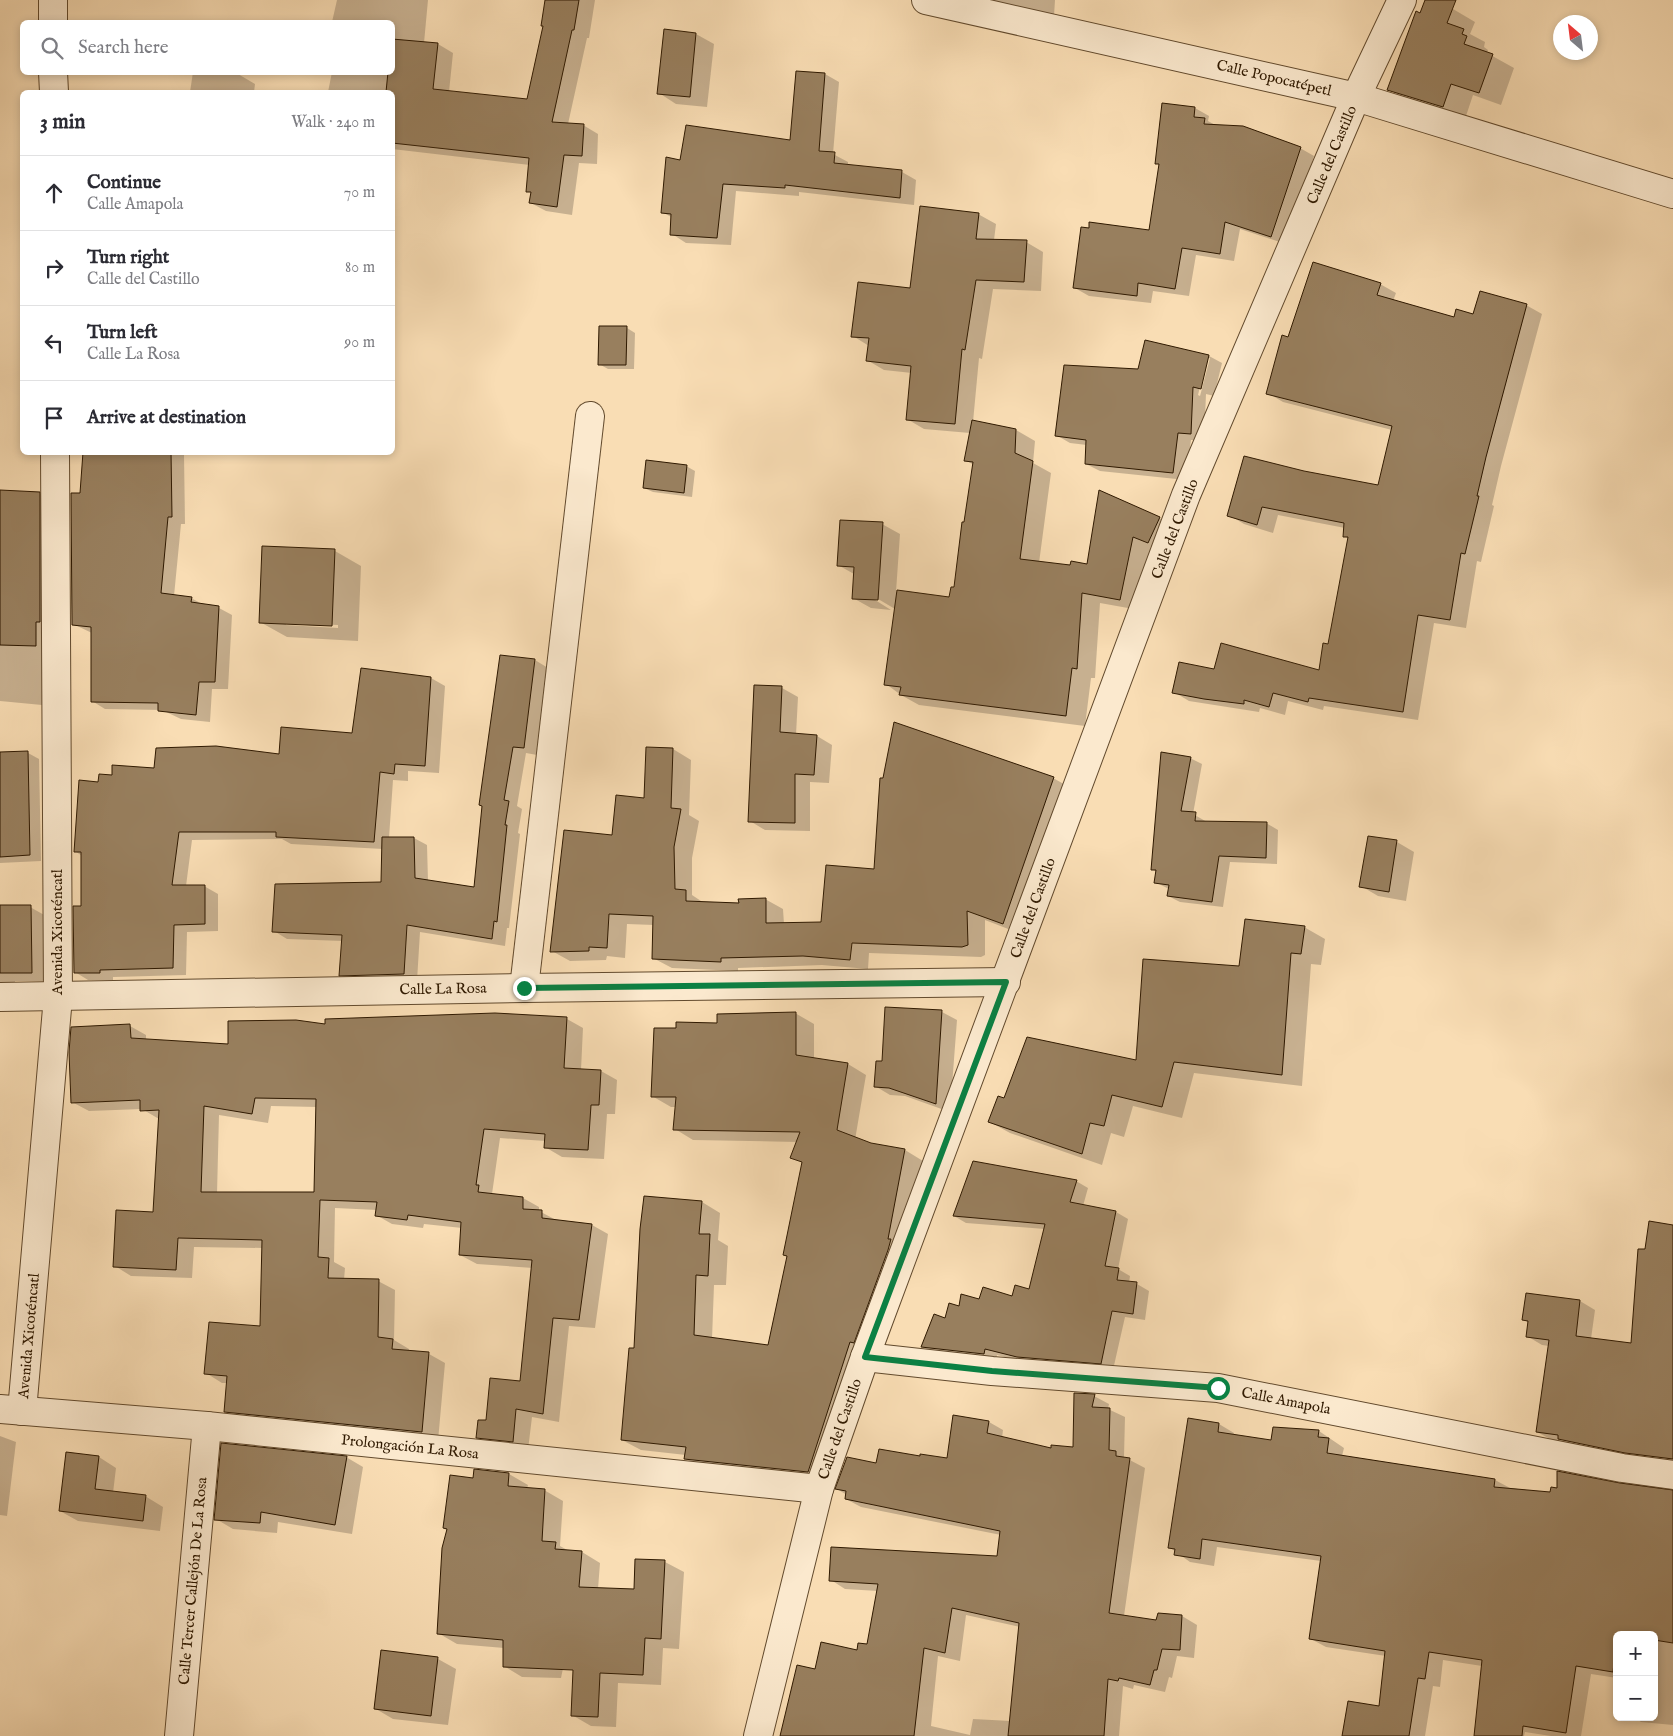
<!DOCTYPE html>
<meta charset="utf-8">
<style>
:root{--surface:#fff;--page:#f7f7f7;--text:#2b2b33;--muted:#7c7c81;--line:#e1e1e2}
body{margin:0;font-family:"IM FELL English",serif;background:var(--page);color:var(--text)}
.controls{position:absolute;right:15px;bottom:15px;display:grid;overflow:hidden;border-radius:8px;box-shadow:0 2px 8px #0003}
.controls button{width:45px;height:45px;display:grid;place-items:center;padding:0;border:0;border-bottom:1px solid var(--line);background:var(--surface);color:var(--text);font:25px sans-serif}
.compass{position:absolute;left:1553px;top:15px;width:45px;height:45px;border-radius:50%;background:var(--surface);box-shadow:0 2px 8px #0003;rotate:332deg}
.stop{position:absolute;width:15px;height:15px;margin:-11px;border:4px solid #0b8043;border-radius:50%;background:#fff}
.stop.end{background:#0b8043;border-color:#fff;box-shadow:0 1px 5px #0008}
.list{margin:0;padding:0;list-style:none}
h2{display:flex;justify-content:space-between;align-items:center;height:65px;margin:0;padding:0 20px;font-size:21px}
h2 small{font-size:16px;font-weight:400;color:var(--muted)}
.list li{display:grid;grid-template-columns:32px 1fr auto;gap:15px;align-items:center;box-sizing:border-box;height:75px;padding:0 20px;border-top:1px solid var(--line)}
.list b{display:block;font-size:19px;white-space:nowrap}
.list p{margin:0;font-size:16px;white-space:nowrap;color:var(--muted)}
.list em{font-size:16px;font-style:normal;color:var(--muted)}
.icon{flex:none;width:28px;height:28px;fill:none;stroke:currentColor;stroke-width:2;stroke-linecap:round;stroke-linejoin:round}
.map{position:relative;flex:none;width:1673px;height:1736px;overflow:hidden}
.search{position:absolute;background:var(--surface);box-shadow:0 2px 8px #0003;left:20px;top:20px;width:375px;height:55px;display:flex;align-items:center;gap:12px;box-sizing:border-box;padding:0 18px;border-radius:8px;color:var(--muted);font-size:19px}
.panel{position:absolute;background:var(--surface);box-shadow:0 2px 8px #0003;left:20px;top:90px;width:375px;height:365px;border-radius:8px}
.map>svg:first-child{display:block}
.shadow{fill:#0003;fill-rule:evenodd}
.building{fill:#987f5e;stroke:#2f1900;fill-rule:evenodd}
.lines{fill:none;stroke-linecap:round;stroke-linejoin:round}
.minor-casing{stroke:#624a2d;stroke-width:30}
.minor{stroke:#fbe9ce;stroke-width:28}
.route{stroke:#0b8043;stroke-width:6}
.labels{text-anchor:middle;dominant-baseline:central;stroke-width:4;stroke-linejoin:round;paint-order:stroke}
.street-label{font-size:15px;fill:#2f1900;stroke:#fbe9ce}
</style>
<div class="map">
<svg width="1673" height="1736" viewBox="0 0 1673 1736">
<rect width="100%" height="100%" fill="#f9ddb4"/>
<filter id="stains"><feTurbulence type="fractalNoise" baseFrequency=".004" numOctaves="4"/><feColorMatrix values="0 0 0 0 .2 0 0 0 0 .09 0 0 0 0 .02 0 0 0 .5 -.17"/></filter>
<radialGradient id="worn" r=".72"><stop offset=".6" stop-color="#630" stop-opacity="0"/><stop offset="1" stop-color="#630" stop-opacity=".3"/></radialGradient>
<g class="shadow">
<polygon points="337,0 428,0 424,43 438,44 453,53 449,92 528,101 544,26 546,0 595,0 589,38 587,38 568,124 583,125 598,134 597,164 579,163 572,215 546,211 531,203 532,193 527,191 530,165 392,149 392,92 328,92 332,72 392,72 392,22 332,22"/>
<polygon points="987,0 1055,0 1054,16"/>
<polygon points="1427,0 1453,9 1475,22 1470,34 1485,42 1484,47 1488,50 1487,53 1514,68 1501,105 1473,95 1465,119 1411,102 1389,90"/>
<polygon points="696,34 714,44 707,107 676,104 659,93"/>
<polygon points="193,72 238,74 255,84 254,92 190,92"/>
<polygon points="797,72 825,74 839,82 833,154 848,162 848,166 902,172 916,180 914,205 799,192 799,196 736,191 731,245 686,243 672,234 673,218 662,212 682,161 791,142"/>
<polygon points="1195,108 1209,116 1208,121 1217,126 1300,148 1314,156 1286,244 1240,229 1234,261 1196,255 1189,296 1153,291 1151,303 1089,296 1075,288 1150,231 1160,165 1156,163"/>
<polygon points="978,214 996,224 994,240 1026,242 1043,252 1041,291 993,289 982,359 979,358 973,422 1016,430 1035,441 1033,463 1051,473 1039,563 1071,567 1088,566 1159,518 1178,528 1167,553 1151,546 1139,610 1100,603 1095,678 1091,678 1085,726 919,705 901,695 886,684 895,609 873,596 872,598 891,610 871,608 853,598 854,574 838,565 882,524 900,534 896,592 950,599 955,589 974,465 965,460 970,433 924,429 907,419 912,373 884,370 867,360 869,346 853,336 911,289"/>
<polygon points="1380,284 1396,293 1393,301 1455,318 1526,305 1542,314 1501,466 1492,505 1494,506 1481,562 1477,561 1466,628 1434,623 1418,720 1324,706 1323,710 1288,701 1285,715 1260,708 1259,712 1189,701 1174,692 1215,670 1320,672 1329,645 1349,539 1344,536 1345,528 1278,515 1273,533 1244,524 1229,515 1304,472 1379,486 1392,430 1283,402 1268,393 1289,339"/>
<polygon points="627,328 635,333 634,369 608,369 599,364"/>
<path d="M1209,356L1222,363L1214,396L1206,394L1204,441L1191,440L1186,480L1100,471L1086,464L1087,445L1070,443L1056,435L1139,370ZM1207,358H1210L1200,396L1198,395Z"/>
<polygon points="84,452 180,452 184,455 185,524 181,524 174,596 191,598 204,605 219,608 232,615 228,689 212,689 210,722 181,719 162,710 105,709 92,701 92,633 73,624"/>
<polygon points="686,466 695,471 692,497 653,492 644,488"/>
<polygon points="0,490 39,493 53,501 50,629 42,705 0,701"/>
<path d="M263,548L335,551L361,566L358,641L287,637L260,622ZM286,623L338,625V628L286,625Z"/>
<polygon points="535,660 548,668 537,755 526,753 517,806 522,809 518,833 520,834 509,928 507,928 505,946 420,932 417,981 353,982 340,975 343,941 287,939 274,931 382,883 383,849 291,844 282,839 192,840 186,886 204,886 218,894 218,931 187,932 186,975 113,977 113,980 88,980 75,972 82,907 82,856 75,851 100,784 113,776 280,756 353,734 431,678 445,686 439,773 408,771 408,781 393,780 389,838 414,838 427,845 428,881 475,889"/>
<polygon points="756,687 782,688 798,697 796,735 817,736 832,745 829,783 810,782 810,831 765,830 750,821"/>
<polygon points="673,749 691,760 689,815 699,821 692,858 692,895 704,903 740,905 765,899 783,909 784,924 822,923 876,870 1053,778 1071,788 1021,934 985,920 985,955 981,957 869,953 868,969 822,965 738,968 738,971 672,968 653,958 654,925 627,924 625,958 607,956 606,960 570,961 552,951 613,837 645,799"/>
<polygon points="0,753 28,753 39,759 41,861 0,863"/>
<polygon points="1190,758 1202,764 1193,814 1207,822 1266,823 1278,830 1277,864 1230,862 1223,907 1180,902 1168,896 1169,889 1155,882 1157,872 1152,869"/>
<polygon points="1397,842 1414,852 1406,901 1378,896 1361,886"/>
<polygon points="0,906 30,907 46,916 47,981 15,981 15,988 0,987"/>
<polygon points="1304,927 1325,939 1321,965 1311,964 1302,1086 1194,1073 1182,1118 1133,1106 1124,1137 1111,1133 1102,1165 1010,1133 990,1122 1005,1099 1137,1062 1240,967"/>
<polygon points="887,1008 942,1012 957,1020 950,1112 905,1096 890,1095 875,1086 883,1063"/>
<polygon points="795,1013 814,1024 814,1059 848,1064 866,1075 855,1140 905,1150 923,1161 827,1482 704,1469 686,1459 686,1455 641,1450 622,1440 635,1349 702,1202 720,1213 718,1240 728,1246 726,1285 714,1285 712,1339 769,1347 788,1257 784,1255 803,1163 792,1157 798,1142 693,1140 675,1129 676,1107 671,1107 652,1096 678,1030"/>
<path d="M567,1019L583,1028L581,1070L601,1071L617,1080L615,1114H607L604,1159L562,1157L545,1147L546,1141L500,1138L492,1194L523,1198L539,1207V1211L558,1221L592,1225L608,1234L595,1328L569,1326L559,1422L532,1417L528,1450L494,1447L478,1437L487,1422L521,1382L533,1268L477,1264L460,1255L462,1228L424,1224L423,1228L392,1224L376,1215L377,1210L335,1208L334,1262L345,1268L344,1280L378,1281L395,1290L394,1340L409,1349V1352L429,1354L445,1363L438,1441L242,1421L225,1411L228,1383H222L206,1373L261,1328L263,1248L194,1247L192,1278L131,1276L115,1266L154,1213L159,1119L142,1109L89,1111L72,1102L130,1026L146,1035V1041L229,1045L327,1025ZM271,1106L317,1107L315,1193L217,1194L219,1115L268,1123Z"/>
<polygon points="1076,1181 1088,1188 1083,1206 1116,1212 1128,1219 1118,1269 1130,1276 1129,1283 1137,1284 1149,1291 1145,1320 1125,1317 1113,1370 1030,1364 997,1355 996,1361 935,1354 923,1347 960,1307 980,1300 1013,1297 1030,1290 1045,1229 966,1223 954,1216"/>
<polygon points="1673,1225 1673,1465 1575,1447 1565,1442 1552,1440 1537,1432 1549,1346 1542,1345 1527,1336 1529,1323 1524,1320 1580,1301 1595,1310 1591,1339 1632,1345 1646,1251"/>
<path d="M1094,1396L1109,1404L1108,1409L1125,1417L1124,1457L1145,1468L1124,1616L1157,1621L1159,1614L1182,1616L1197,1625L1194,1658L1177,1656L1172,1678L1169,1677L1165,1692L1134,1685L1133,1689L1123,1686L1119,1736H781L816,1670L868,1645L878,1591L845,1589L831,1580L998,1557L1001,1535L861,1507L846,1499L847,1495L837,1489L877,1465L921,1458L948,1459L989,1422L1003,1430L1002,1438L1052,1449H1074ZM966,1615L1020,1627L1011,1721L973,1719L970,1735L931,1726L938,1656L960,1661Z"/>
<polygon points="1189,1420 1219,1424 1234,1433 1233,1436 1272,1442 1319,1431 1344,1448 1342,1456 1495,1480 1510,1488 1552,1493 1620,1485 1673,1491 1673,1725 1641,1722 1634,1717 1654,1717 1654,1635 1617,1635 1617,1678 1591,1674 1581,1736 1551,1736 1525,1732 1524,1736 1475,1736 1482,1666 1443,1660 1440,1687 1433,1686 1425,1736 1344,1736 1380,1707 1386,1656 1326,1647 1311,1639 1321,1561 1217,1547 1214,1566 1190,1562 1169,1547"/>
<polygon points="0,1436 16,1442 7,1516 0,1515"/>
<polygon points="67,1453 99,1457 116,1468 113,1493 145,1496 163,1507 160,1531 78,1521 60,1511"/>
<polygon points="346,1457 363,1467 352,1534 278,1522 277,1533 233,1529 216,1519"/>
<polygon points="475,1471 509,1474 528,1485 527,1489 544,1490 563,1501 560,1546 569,1551 582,1552 600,1563 598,1589 635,1591 636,1560 665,1562 684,1572 679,1649 663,1648 661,1685 618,1683 616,1727 591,1726 572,1715 574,1655 566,1654 561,1678 522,1677 504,1666 504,1648 457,1644 438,1633 448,1530 445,1528 474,1479"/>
<polygon points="382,1652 438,1659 456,1669 448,1725 393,1719 376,1709"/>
</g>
<g class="building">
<polygon points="545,0 579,0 574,30 572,30 552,122 584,124 582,156 564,155 557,207 529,203 531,192 526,192 529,158 392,143 392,92 386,92 388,72 392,72 392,39 438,43 433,89 527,99 543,26 541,26"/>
<polygon points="1425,0 1456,0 1447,23 1464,29 1462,34 1467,36 1464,44 1493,54 1479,93 1451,84 1443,107 1387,90 1416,11 1420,13"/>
<polygon points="664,29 696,33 690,97 657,94"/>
<polygon points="796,71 825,73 819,151 835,152 834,163 902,170 900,198 785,185 785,188 723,184 717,238 670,235 671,214 661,213 666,157 680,160 686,125 790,140"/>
<polygon points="1162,103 1195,107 1194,117 1205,118 1204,124 1243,126 1301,147 1271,237 1225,222 1220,254 1182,248 1175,289 1138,283 1137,296 1073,288 1081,227 1089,228 1089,222 1149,230 1159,164 1155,164"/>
<polygon points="920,206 979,213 976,239 1027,240 1024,282 976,280 965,350 962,349 955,424 906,420 911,366 866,361 869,338 851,337 858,282 910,288"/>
<polygon points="1313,262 1381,283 1377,295 1454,317 1456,309 1473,314 1480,291 1527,304 1486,457 1477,496 1479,496 1465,554 1461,553 1450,620 1418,615 1403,712 1309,698 1308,702 1273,693 1269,707 1244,700 1244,704 1204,699 1172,693 1179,662 1214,669 1221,643 1319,670 1323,643 1328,644 1348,537 1343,537 1344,523 1262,507 1257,525 1227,516 1244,456 1304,471 1378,485 1392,426 1266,394 1282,335 1288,337"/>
<polygon points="599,326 627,326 626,365 598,365"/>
<polygon points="1145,340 1209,355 1201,389 1193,387 1191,434 1178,433 1173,473 1085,464 1086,440 1055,436 1064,365 1138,369"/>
<polygon points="972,420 1016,429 1015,453 1033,461 1020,559 1070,565 1071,561 1087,564 1099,490 1160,517 1148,543 1133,537 1120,600 1082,593 1077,669 1072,668 1066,716 899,695 901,687 884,685 897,590 949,597 951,587 954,587 962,522 964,522 973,462 964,461"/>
<polygon points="83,452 171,452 172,517 168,517 161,593 192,597 191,602 219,606 215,682 199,682 196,715 158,711 158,703 91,702 91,627 72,625 71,493 80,493"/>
<polygon points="646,460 687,465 684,493 643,488"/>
<polygon points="0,490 40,492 40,622 36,622 36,646 0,645"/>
<polygon points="840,520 883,522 878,600 852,599 854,567 837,566"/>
<polygon points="262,546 335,549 332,626 259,623"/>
<polygon points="500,655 535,659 524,748 513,747 504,800 509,801 505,825 507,825 497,922 494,921 492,939 407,925 404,974 339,976 342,935 272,932 275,884 381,882 382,837 414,837 415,878 474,887 482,806 479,805"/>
<polygon points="361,668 431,677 425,766 395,764 394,774 380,772 374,842 276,837 276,832 179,832 172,885 205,885 205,924 174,925 173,968 100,970 100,973 74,973 73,906 81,906 81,852 74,852 79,780 98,782 99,774 112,775 112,765 154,768 156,748 216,746 279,754 281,727 352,733"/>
<polygon points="754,685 782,686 780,732 817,735 814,775 795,774 795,823 748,822"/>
<polygon points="894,722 1054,777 1003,924 967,911 968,945 962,947 852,943 850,960 803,956 721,958 721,962 652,959 653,916 609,914 607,948 589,947 589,951 550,952 564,830 612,835 616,795 644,798 646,747 673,748 671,808 681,809 674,847 675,889 686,890 686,901 739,903 738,899 766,898 766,923 821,922 826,865 874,869 880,778 883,778"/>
<polygon points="28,751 30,855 0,857 0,752"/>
<polygon points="1161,752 1191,757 1181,811 1196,812 1195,821 1267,822 1266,858 1219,856 1212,902 1167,896 1169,885 1154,883 1156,870 1151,870"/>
<polygon points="1368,836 1397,840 1389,892 1359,887"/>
<polygon points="0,905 31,905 32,973 0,973"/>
<polygon points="1245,919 1305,926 1301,954 1291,953 1282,1075 1174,1062 1162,1107 1112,1095 1104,1126 1090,1123 1082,1154 988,1122 998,1096 1004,1098 1027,1037 1136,1060 1143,959 1239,966"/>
<polygon points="885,1007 942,1010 936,1104 889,1088 874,1087 876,1061 882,1061"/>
<polygon points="796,1012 796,1055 848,1063 837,1130 871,1143 905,1149 888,1239 891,1239 888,1250 854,1343 850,1342 808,1472 684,1459 686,1447 621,1440 629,1348 634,1348 640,1229 644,1196 702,1201 699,1234 710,1234 708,1276 696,1275 694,1335 768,1345 787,1256 783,1255 802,1162 790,1158 800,1132 673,1130 676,1097 651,1097 654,1028 676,1028 676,1022 717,1023 717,1014"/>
<path d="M495,1013L567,1017L564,1068L601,1070L599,1105H591L588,1150L544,1148L545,1134L484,1129L476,1185H479L478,1192L523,1197V1209L542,1210V1218L592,1224L579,1320L553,1318L543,1414L516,1409L513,1442L476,1438L478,1420H486L490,1378L520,1381L532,1260L459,1255L461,1222L408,1215L407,1220L375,1216L377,1202L320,1200L318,1257L329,1258L328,1278L379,1279L378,1337L393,1339L392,1349L429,1352L422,1432L224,1412L227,1376L204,1374L209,1322L260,1326L262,1240L178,1238L176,1270L113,1267L116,1210L153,1212L159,1110L140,1111V1100L71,1103L69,1052L71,1027L130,1024L131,1038L228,1044V1021L296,1020L325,1024V1019ZM255,1098L316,1099L314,1192H201L204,1106L252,1114Z"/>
<polygon points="973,1161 1077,1180 1070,1202 1116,1211 1105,1266 1119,1268 1117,1280 1137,1282 1133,1314 1112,1311 1101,1364 1017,1357 985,1349 984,1354 921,1347 934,1314 945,1318 949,1303 959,1306 961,1294 979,1299 983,1287 1012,1296 1015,1285 1029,1289 1045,1224 953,1216"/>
<polygon points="1649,1221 1673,1225 1673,1459 1625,1453 1558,1439 1558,1435 1536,1432 1549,1340 1526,1337 1528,1321 1522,1320 1526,1293 1580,1300 1576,1336 1631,1343 1638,1249 1645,1249"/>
<polygon points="1074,1393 1095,1394 1092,1407 1110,1408 1109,1450 1116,1451 1116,1456 1130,1458 1109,1613 1156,1620 1158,1613 1182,1615 1180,1650 1162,1649 1157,1670 1154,1670 1150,1685 1119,1678 1118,1681 1108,1679 1104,1736 1008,1736 1019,1623 952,1608 945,1653 924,1648 914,1736 780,1736 797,1665 815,1669 821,1642 857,1650 858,1643 867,1644 878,1584 829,1581 831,1547 997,1556 1000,1531 845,1499 846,1491 835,1489 847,1457 876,1463 879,1449 920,1456 920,1454 947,1458 953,1415 989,1421 987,1433 1051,1448 1051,1445 1073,1447"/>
<polygon points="1188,1418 1219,1423 1218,1432 1271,1440 1273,1427 1319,1430 1318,1437 1329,1438 1327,1453 1495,1479 1494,1487 1550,1492 1551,1487 1557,1488 1557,1471 1620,1483 1673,1490 1673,1643 1654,1640 1654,1635 1617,1635 1613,1672 1576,1666 1566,1733 1523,1726 1522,1736 1474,1736 1482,1660 1429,1652 1425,1679 1418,1678 1409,1736 1342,1736 1348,1701 1379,1706 1385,1651 1309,1639 1321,1556 1202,1539 1200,1559 1174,1555 1175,1549 1168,1548"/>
<polygon points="221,1443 347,1456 335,1525 261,1512 260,1523 214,1520"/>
<polygon points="66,1452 99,1456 95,1489 146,1495 143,1521 59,1511"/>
<polygon points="474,1469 509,1473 508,1486 545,1489 542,1541 556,1542 555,1549 582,1551 579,1587 634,1589 635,1559 665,1560 661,1639 645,1638 643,1675 600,1673 598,1717 571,1716 573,1670 503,1667 503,1640 437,1634 442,1548 447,1529 443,1528 450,1475 473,1478"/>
<polygon points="381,1650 438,1657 431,1716 374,1709"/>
</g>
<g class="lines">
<defs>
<g id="minor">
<polyline points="53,0 53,22"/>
<polyline points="926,0 1356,97 1673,194"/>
<polyline points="53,72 54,92"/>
<polyline points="524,988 590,416"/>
<polyline points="0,997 524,988 1006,982"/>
<polyline points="865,1357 992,1371 1218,1388 1622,1468 1673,1475"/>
<polyline points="0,1409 207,1426 819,1489"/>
<polyline points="22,1411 58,997 55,452"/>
<polyline points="179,1736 207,1426"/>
<polyline points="758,1736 819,1489 865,1357 1186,495 1356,97 1402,0"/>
</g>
</defs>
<use href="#minor" class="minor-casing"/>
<use href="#minor" class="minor"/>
</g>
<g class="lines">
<polyline class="route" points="524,988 1006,982 865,1357 992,1371 1218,1388"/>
</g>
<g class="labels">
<g class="street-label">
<text transform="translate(1274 78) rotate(13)">Calle Popocatépetl</text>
<text transform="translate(1332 155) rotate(-67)">Calle del Castillo</text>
<text transform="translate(1175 529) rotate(-69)">Calle del Castillo</text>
<text transform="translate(1033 908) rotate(-70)">Calle del Castillo</text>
<text transform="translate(57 932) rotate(-90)">Avenida Xicoténcatl</text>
<text transform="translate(443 989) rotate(-1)">Calle La Rosa</text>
<text transform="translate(29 1336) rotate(-85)">Avenida Xicoténcatl</text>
<text transform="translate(1286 1401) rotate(11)">Calle Amapola</text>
<text transform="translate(840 1429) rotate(-71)">Calle del Castillo</text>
<text transform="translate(410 1447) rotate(6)">Prolongación La Rosa</text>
<text transform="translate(193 1581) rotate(-85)">Calle Tercer Callejón De La Rosa</text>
</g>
</g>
<rect width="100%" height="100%" filter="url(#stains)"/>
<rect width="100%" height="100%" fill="url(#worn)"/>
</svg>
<div class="controls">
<button>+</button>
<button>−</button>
</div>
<svg class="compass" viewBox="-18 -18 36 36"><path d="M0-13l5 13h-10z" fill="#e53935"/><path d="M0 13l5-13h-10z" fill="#7c7c81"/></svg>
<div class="stop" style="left:1218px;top:1388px"></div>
<div class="stop end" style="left:524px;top:988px"></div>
<div class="search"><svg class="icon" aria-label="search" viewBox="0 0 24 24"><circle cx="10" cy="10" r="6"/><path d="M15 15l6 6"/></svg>Search here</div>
<section class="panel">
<h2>3 min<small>Walk · 240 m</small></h2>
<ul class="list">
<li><svg class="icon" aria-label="ahead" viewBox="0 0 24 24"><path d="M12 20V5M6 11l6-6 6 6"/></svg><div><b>Continue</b><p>Calle Amapola</p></div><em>70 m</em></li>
<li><svg class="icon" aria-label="right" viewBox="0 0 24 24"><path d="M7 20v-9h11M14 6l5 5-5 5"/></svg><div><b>Turn right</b><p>Calle del Castillo</p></div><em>80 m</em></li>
<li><svg class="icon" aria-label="left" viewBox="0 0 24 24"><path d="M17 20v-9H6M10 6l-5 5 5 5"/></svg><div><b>Turn left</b><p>Calle La Rosa</p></div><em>90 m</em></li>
<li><svg class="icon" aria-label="arrive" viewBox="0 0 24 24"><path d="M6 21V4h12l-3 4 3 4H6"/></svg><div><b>Arrive at destination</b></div></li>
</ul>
</section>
</div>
